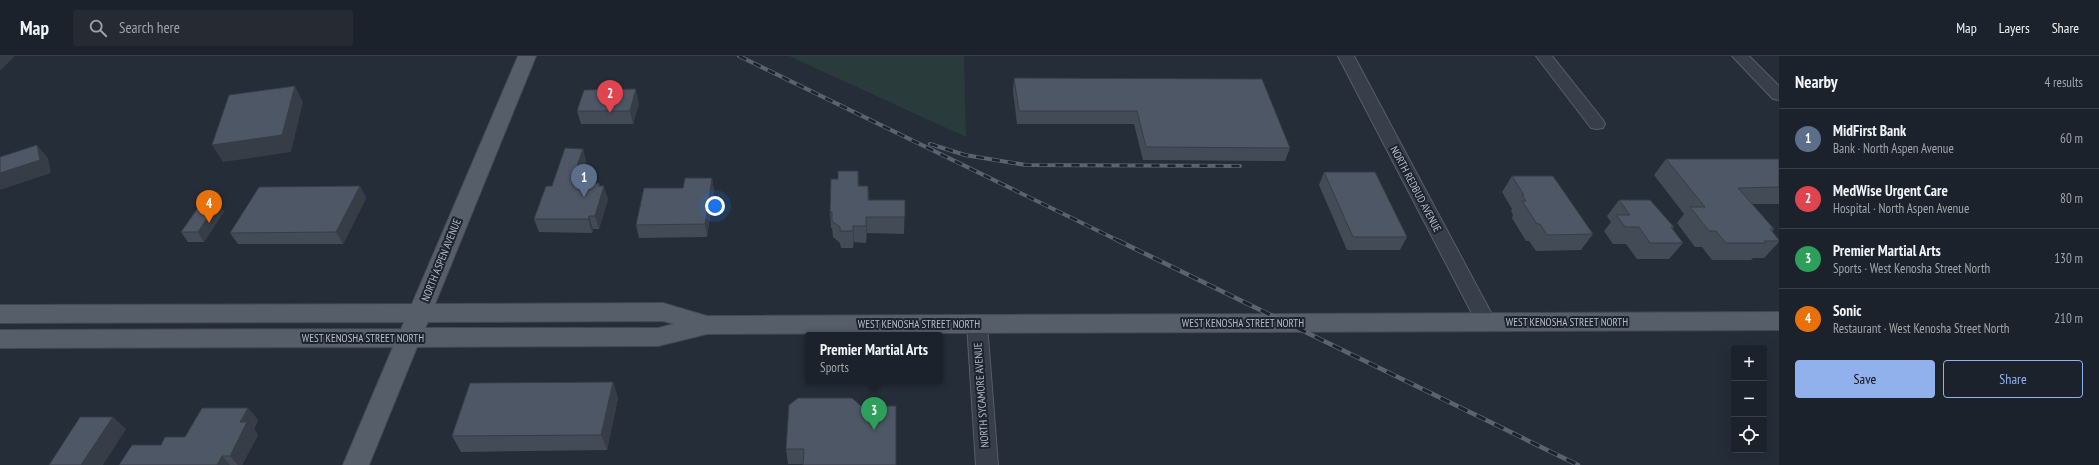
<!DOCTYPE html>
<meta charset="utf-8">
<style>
:root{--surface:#1c222b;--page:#252a33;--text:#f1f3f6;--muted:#a0a4a9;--line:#3a3f47;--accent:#91b1ed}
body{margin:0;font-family:"PT Sans Narrow",sans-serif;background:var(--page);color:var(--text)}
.controls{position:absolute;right:12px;bottom:12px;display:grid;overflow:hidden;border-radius:4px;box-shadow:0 4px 16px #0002}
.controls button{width:36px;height:36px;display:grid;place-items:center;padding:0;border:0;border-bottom:1px solid var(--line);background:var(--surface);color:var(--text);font:20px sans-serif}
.you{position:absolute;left:715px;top:150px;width:14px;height:14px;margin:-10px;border:3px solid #fff;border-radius:50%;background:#1a73e8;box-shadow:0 0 0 6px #1a73e833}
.badge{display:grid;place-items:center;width:26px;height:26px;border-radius:50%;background:var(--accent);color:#fff;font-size:13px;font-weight:700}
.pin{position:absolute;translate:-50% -33px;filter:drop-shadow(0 1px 2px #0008)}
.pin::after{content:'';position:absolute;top:21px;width:14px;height:12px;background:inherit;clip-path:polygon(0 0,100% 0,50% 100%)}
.popup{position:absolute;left:805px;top:276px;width:138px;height:52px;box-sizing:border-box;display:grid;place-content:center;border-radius:4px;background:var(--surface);filter:drop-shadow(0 1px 3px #0005);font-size:13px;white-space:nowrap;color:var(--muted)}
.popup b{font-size:15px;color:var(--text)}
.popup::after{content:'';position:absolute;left:50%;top:100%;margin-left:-8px;border:8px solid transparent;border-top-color:var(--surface)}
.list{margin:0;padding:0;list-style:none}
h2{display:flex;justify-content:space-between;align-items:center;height:52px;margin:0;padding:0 16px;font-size:17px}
h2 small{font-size:13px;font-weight:400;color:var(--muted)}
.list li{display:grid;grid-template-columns:26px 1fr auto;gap:12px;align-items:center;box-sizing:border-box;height:60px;padding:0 16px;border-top:1px solid var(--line)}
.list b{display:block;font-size:15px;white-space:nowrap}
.list p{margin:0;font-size:13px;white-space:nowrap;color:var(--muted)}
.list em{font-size:13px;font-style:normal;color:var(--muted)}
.actions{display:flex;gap:8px;padding:12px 16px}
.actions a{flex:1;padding:9px 0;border:1px solid var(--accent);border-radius:4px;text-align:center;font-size:14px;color:var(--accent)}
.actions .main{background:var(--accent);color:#111}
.icon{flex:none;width:22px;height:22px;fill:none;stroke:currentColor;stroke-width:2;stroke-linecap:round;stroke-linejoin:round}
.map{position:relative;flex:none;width:1779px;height:409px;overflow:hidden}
header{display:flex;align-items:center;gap:24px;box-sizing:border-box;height:56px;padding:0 20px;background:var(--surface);border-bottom:1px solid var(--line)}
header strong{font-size:19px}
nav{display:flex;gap:22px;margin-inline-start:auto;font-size:14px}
.search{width:280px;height:36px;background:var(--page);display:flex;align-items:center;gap:10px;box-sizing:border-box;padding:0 14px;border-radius:4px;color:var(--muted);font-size:15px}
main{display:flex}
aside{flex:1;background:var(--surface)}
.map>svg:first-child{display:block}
.green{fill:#2a3b3c}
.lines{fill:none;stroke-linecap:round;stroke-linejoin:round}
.street-casing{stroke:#575d68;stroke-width:2}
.primary-casing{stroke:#424853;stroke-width:2}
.street{fill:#383f4a;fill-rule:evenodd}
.primary{fill:#565e6a;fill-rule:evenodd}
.rail-far1-casing{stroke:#5b6370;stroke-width:4}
.rail-casing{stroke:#5b6370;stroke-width:4.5}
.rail-far1{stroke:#1e242f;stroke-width:2.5;stroke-dasharray:8;stroke-linecap:butt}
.rail{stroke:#1e242f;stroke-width:3;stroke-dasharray:10;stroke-linecap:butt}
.wall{fill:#434b57}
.shaded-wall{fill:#373d47}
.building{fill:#4e5765;stroke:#373d47}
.labels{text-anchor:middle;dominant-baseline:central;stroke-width:4;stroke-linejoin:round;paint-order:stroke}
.street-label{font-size:11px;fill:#b4bac5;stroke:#1e242f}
</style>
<header>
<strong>Map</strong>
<div class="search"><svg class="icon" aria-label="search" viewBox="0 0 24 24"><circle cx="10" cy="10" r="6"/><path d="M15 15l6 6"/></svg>Search here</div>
<nav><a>Map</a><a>Layers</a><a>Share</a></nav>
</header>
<main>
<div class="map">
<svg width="1779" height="409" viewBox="0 0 1779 409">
<rect width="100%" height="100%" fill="#252d39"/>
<polygon class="green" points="789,0 964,0 966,81"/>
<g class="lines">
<defs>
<g id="street">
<polygon points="1338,0 1354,0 1496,266 1493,271 1486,274 1479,271"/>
<polygon points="1536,0 1552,0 1603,64 1605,68 1603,72 1597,73 1591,72"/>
<polygon points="1732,0 1749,0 1779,30 1779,44 1773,43"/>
<polygon points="977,260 984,262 987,268 998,409 976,409 967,268 970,262"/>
</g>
<path id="primary" d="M518,0H536L435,248L663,247L707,260L1779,256V274L707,278L658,290L417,291L369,409H343L393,291L0,292V274L401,273L404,266L0,267V249L412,248ZM663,265L674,268L658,272H425L428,266Z"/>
</defs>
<use href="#street" class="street-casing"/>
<use href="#primary" class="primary-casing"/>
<use href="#street" class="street"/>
<use href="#primary" class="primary"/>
<defs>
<g id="rail-far1">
<polyline points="739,0 1119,185"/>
<polyline points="930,88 965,99 1026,109 1240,110"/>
</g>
<polyline id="rail" points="1117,184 1578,409"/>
</defs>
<use href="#rail-far1" class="rail-far1-casing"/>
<use href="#rail" class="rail-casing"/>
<use href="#rail-far1" class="rail-far1"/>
<use href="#rail" class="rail"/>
</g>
<g class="wall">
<polygon points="1014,22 1290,92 1285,105 1143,104 1134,68 1017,68 1013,35"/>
<polygon points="639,47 633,68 581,68 577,55"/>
<polygon points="583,93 586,106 583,117 584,121 590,127 599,127 600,130 608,143 599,173 593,173 592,177 539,176 534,163 552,130"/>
<polygon points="1666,103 1779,103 1779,148 1752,148 1774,173 1772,176 1779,184 1779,186 1764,202 1753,202 1751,204 1712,204 1702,191 1695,191 1677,167 1684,158 1654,119"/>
<polygon points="858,115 859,130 868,130 869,144 905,144 904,178 867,177 866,187 854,186 853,192 841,192 840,187 833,181 832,172 831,172 830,156 838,123"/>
<polygon points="1324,116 1407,181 1400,194 1347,194 1319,129"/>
<polygon points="1512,120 1593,178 1581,194 1536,195 1529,185 1526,185 1512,162 1513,159 1511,155 1512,153 1502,136"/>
<polygon points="712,122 714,135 707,181 639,182 636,169 683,132"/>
<polygon points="360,130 366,142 343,188 238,188 230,177"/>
<polygon points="1619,144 1674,171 1673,173 1683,187 1669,203 1637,203 1626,188 1613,188 1604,175 1611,166 1607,160"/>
<polygon points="224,155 204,186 188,186 181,176"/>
<polygon points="613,326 618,342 607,394 461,396 452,380"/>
<polygon points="789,349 896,409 788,408 786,393"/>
<polygon points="248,352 258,364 254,373 258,379 242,409 119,409 161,389 185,381"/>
</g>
<g class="shaded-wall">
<polygon points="0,0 15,0 0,15"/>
<polygon points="295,30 303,46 291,96 223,106 212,89"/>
<polygon points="636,33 639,47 633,68 630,55"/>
<polygon points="37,89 48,102 51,117 0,134 0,117"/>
<polygon points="583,93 586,106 583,116 585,123 578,121 577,110"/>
<polygon points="588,121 592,134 586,127"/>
<polygon points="712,122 714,135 707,181 705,168"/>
<polygon points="599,127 602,136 604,130 608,143 599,173 595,160 598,130"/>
<polygon points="360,130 366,142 343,188 336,176"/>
<polygon points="218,146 224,155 204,186 198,176"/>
<polygon points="589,160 593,173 592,177 588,163"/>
<polygon points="866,161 867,177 866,187"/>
<polygon points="853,170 854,186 853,192"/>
<polygon points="613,326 618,342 607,394 601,379"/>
<polygon points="248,352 258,364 254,373 258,379 242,409 238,409 230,400 240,366"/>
<polygon points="113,361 126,373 103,409 81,409"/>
<polygon points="222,400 230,409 217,409"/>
</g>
<g class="building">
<polygon points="1014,22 1262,23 1290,92 1146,91 1137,55 1019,55"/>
<polygon points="295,30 282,79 212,89 229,39"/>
<polygon points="636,33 630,55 577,55 584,34"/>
<polygon points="37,89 40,104 0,117 0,101"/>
<polygon points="565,92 583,93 577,110 581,110 578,121 588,121 586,127 599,127 598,130 604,130 595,160 589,160 588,163 534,163 546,130 552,130"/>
<polygon points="1666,103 1779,103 1779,131 1738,132 1774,173 1770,173 1779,184 1779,185 1764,185 1766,187 1726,187 1716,175 1709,175 1690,151 1705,151"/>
<polygon points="838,115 858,115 858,130 868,130 868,144 905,144 905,161 866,161 866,170 853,170 853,175 840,175 840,171 832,165 832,156 830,156 831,123 838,123"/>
<polygon points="1324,116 1375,116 1407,181 1353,181"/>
<polygon points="1512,120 1553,120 1593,178 1547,179 1540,168 1537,168 1522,145 1526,145 1522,139 1524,139"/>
<polygon points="685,122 712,122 705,168 636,169 644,132 683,132"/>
<polygon points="360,130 336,176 230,177 259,131"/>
<polygon points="1619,144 1650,144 1674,171 1671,171 1683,187 1650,187 1639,171 1625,171 1616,159 1630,159"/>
<polygon points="202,146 218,146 198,176 181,176"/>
<polygon points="613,326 601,379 452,380 470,327"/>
<polygon points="798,342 852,342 861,350 896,350 896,409 803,409 804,393 786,393 789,349"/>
<polygon points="202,352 248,352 240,366 247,366 230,400 222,400 217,409 119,409 132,389 161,389 165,381 185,381"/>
<polygon points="80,361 113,361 81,409 49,409"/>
</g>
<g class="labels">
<g class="street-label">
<text transform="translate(1416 133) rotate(62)">NORTH REDBUD AVENUE</text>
<text transform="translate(441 204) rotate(-68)">NORTH ASPEN AVENUE</text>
<text x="1567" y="266">WEST KENOSHA STREET NORTH</text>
<text x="1243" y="267">WEST KENOSHA STREET NORTH</text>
<text x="919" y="268">WEST KENOSHA STREET NORTH</text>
<text x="363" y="282">WEST KENOSHA STREET NORTH</text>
<text transform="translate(981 339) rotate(-94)">NORTH SYCAMORE AVENUE</text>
</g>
</g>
</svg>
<div class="controls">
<button>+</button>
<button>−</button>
<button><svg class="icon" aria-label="locate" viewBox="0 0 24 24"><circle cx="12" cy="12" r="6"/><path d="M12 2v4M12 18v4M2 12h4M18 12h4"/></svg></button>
</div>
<div class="you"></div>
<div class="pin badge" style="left:584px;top:141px;background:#5c6f8a">1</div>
<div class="pin badge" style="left:610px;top:57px;background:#e0444e">2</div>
<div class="pin badge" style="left:874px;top:374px;background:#2e9e5b">3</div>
<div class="popup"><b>Premier Martial Arts</b>Sports</div>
<div class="pin badge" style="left:209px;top:167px;background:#e8710a">4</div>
</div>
<aside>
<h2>Nearby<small>4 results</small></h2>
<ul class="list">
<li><span class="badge" style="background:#5c6f8a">1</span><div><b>MidFirst Bank</b><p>Bank · North Aspen Avenue</p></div><em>60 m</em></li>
<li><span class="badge" style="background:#e0444e">2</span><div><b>MedWise Urgent Care</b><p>Hospital · North Aspen Avenue</p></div><em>80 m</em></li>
<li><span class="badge" style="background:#2e9e5b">3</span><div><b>Premier Martial Arts</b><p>Sports · West Kenosha Street North</p></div><em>130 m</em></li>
<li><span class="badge" style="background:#e8710a">4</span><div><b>Sonic</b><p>Restaurant · West Kenosha Street North</p></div><em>210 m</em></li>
</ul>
<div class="actions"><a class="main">Save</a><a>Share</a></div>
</aside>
</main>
